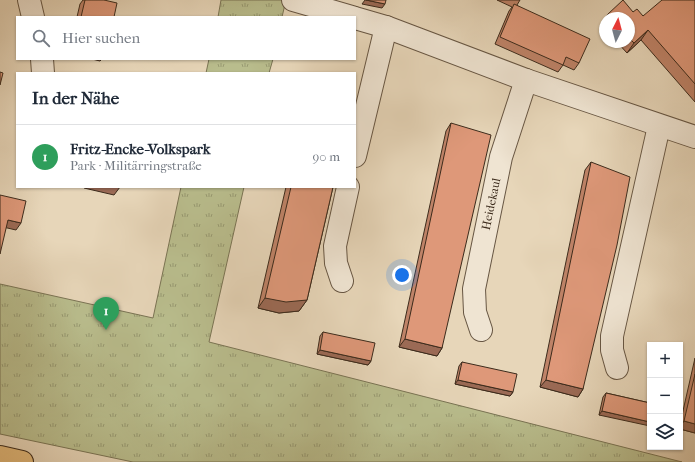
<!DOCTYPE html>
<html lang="de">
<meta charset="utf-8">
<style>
:root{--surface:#fff;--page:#f6f6f7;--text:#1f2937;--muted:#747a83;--line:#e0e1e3;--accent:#8f2418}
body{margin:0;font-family:"IM FELL French Canon",serif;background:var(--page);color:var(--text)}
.controls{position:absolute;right:12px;bottom:12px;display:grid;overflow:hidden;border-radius:0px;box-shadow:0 1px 3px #0004}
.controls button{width:36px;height:36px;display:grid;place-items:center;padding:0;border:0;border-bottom:1px solid var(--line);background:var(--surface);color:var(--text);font:20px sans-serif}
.compass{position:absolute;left:599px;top:12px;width:36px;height:36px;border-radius:50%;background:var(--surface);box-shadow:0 1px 3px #0004;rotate:6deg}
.you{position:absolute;left:402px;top:275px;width:14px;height:14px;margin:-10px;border:3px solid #fff;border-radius:50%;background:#1a73e8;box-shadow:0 0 0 6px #1a73e833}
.badge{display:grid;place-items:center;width:26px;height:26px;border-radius:50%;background:var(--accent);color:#fff;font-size:13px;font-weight:700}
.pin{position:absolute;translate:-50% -33px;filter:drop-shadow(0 1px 2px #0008)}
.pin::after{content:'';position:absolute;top:21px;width:14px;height:12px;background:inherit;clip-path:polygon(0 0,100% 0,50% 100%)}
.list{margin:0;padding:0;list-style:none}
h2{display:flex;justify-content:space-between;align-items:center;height:52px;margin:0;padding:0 16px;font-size:17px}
h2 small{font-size:13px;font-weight:400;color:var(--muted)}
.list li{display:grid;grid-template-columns:26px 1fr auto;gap:12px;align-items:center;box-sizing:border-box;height:64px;padding:0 16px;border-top:1px solid var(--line)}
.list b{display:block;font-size:15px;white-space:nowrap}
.list p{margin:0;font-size:13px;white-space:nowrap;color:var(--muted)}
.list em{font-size:13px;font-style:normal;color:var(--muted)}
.icon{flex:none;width:22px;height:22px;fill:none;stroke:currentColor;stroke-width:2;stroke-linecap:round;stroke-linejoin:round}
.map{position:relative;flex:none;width:695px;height:462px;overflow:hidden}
.search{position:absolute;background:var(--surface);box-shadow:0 1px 3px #0004;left:16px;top:16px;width:340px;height:44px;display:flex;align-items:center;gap:10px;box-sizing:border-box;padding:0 14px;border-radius:0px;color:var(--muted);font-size:15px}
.panel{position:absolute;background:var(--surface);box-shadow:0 1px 3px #0004;left:16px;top:72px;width:340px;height:116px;border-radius:0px}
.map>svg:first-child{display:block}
.park{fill:url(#park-tufts);stroke:#7a7454}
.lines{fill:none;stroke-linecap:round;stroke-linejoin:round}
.minor-casing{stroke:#675643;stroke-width:24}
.major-casing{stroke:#3c2b1c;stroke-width:24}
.minor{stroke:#efe4d2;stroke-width:22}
.major{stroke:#e4bb7c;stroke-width:22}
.wall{fill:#bf8368;stroke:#3c2b1c}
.shaded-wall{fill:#9b6a55;stroke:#3c2b1c}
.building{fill:#de9879;stroke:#3c2b1c}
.labels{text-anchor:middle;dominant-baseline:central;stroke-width:3;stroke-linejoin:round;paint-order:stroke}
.street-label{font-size:12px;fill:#3c2b1c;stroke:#efe4d2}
</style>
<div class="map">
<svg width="695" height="462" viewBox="0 0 695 462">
<defs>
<pattern id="park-tufts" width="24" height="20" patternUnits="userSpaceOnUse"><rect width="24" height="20" fill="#b9bd8d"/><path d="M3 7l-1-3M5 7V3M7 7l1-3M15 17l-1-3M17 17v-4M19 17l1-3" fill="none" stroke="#989a72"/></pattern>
</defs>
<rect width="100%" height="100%" fill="#e7d6b9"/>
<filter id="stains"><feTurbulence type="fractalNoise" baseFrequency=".005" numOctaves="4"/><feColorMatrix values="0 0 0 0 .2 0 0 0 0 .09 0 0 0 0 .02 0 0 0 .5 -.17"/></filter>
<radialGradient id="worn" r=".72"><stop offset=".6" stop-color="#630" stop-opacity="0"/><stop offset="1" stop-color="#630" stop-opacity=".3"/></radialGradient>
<g class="park">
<polygon points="221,0 286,0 282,17 218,17"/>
<polygon points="209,59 273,59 269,73 206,73"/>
<polygon points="181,187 244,187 209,342 682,462 133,462 0,434 0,284 153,318"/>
</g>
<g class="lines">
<defs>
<g id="minor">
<polyline points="29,0 33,17"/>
<polyline points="293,0 352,17"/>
<polyline points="355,18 386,27 526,80 695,137"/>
<polyline points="42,59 43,73"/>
<polyline points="355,156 386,27"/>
<polyline points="342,281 336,263 335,246 348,187"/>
<polyline points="481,330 475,312 474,289 501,157 526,80"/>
<polyline points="617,368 612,350 612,336 659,126"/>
</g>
<polyline id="major" points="0,457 22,462"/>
</defs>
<use href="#minor" class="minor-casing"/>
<use href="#major" class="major-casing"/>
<use href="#minor" class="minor"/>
<use href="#major" class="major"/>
</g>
<g class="wall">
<polygon points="83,0 104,0 114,17 77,17 80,4"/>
<polygon points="497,0 520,0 517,5 579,63 574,70 563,65 558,72 495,44 509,11 512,7"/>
<polygon points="695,0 695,102 641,40 627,53 617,42 629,42 629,18 605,18 605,28 601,24 608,14 633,12 643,16"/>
<polygon points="451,123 442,348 437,356 399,347 446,131"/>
<polygon points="591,162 583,389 578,397 540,387 585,170"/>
<polygon points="286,187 333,187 307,300 299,311 279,313 258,308"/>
<polygon points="323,332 371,361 368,365 317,354 320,336"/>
<polygon points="695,358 695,433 680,429 680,424"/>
<polygon points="462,362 513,392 510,396 455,384 459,366"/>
<polygon points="606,393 650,403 599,415 603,397"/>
</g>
<g class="shaded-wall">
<polygon points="365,0 366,0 385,4 382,8 362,4"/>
<polygon points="648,30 641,40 627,53 634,43"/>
<polygon points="92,59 102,59 100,61"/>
<polygon points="85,187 120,187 114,195 84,188"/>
<polygon points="8,220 21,223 16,230 3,227"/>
<polygon points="265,298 307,300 299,311 279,313 258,308"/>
<polygon points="405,339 442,348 437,356 399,347"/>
<polygon points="320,350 371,361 368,365 317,354"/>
<polygon points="458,380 513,392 510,396 455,384"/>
<polygon points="546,380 583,389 578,397 540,387"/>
<polygon points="602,411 650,422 650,426 599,415"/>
<polygon points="684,421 695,424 695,433 680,429 680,427"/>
</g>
<g class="building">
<polygon points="85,0 104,0 117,3 114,17 81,17"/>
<polygon points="366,0 386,0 385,4"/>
<polygon points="623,0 633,12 637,9 643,16 662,0 695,0 695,84 648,30 634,43 629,38 629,18 612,18 608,14"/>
<polygon points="514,4 590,39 579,63 566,57 563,65 500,37"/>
<polygon points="0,72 3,73 0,85"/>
<polygon points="451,123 491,135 442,348 405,339"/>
<polygon points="591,162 630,177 617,245 583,389 546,380"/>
<polygon points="291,187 333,187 307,300 286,302 265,298"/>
<polygon points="0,195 26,201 21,223 8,220 0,254"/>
<polygon points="323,332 375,343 371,361 320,350"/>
<polygon points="462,362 517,374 513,392 458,380"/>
<polygon points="695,374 695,424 684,421"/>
<polygon points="606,393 650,403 650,422 602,411"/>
</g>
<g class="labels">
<g class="street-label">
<text transform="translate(491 204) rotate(-78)">Heidekaul</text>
</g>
</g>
<rect width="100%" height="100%" filter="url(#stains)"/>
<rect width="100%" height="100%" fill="url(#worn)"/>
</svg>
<div class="controls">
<button>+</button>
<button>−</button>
<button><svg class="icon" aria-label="layers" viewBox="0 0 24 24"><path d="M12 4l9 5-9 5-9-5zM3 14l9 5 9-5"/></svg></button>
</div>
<svg class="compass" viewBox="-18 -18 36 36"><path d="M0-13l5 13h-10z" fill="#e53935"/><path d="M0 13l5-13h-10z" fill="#747a83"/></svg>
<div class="you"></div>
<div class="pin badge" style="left:106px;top:330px;background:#2e9e5b">1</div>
<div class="search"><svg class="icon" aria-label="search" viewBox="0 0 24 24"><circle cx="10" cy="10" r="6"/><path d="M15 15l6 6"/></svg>Hier suchen</div>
<section class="panel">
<h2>In der Nähe<small></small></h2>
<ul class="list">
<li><span class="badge" style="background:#2e9e5b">1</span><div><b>Fritz-Encke-Volkspark</b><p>Park · Militärringstraße</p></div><em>90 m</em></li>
</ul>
</section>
</div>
